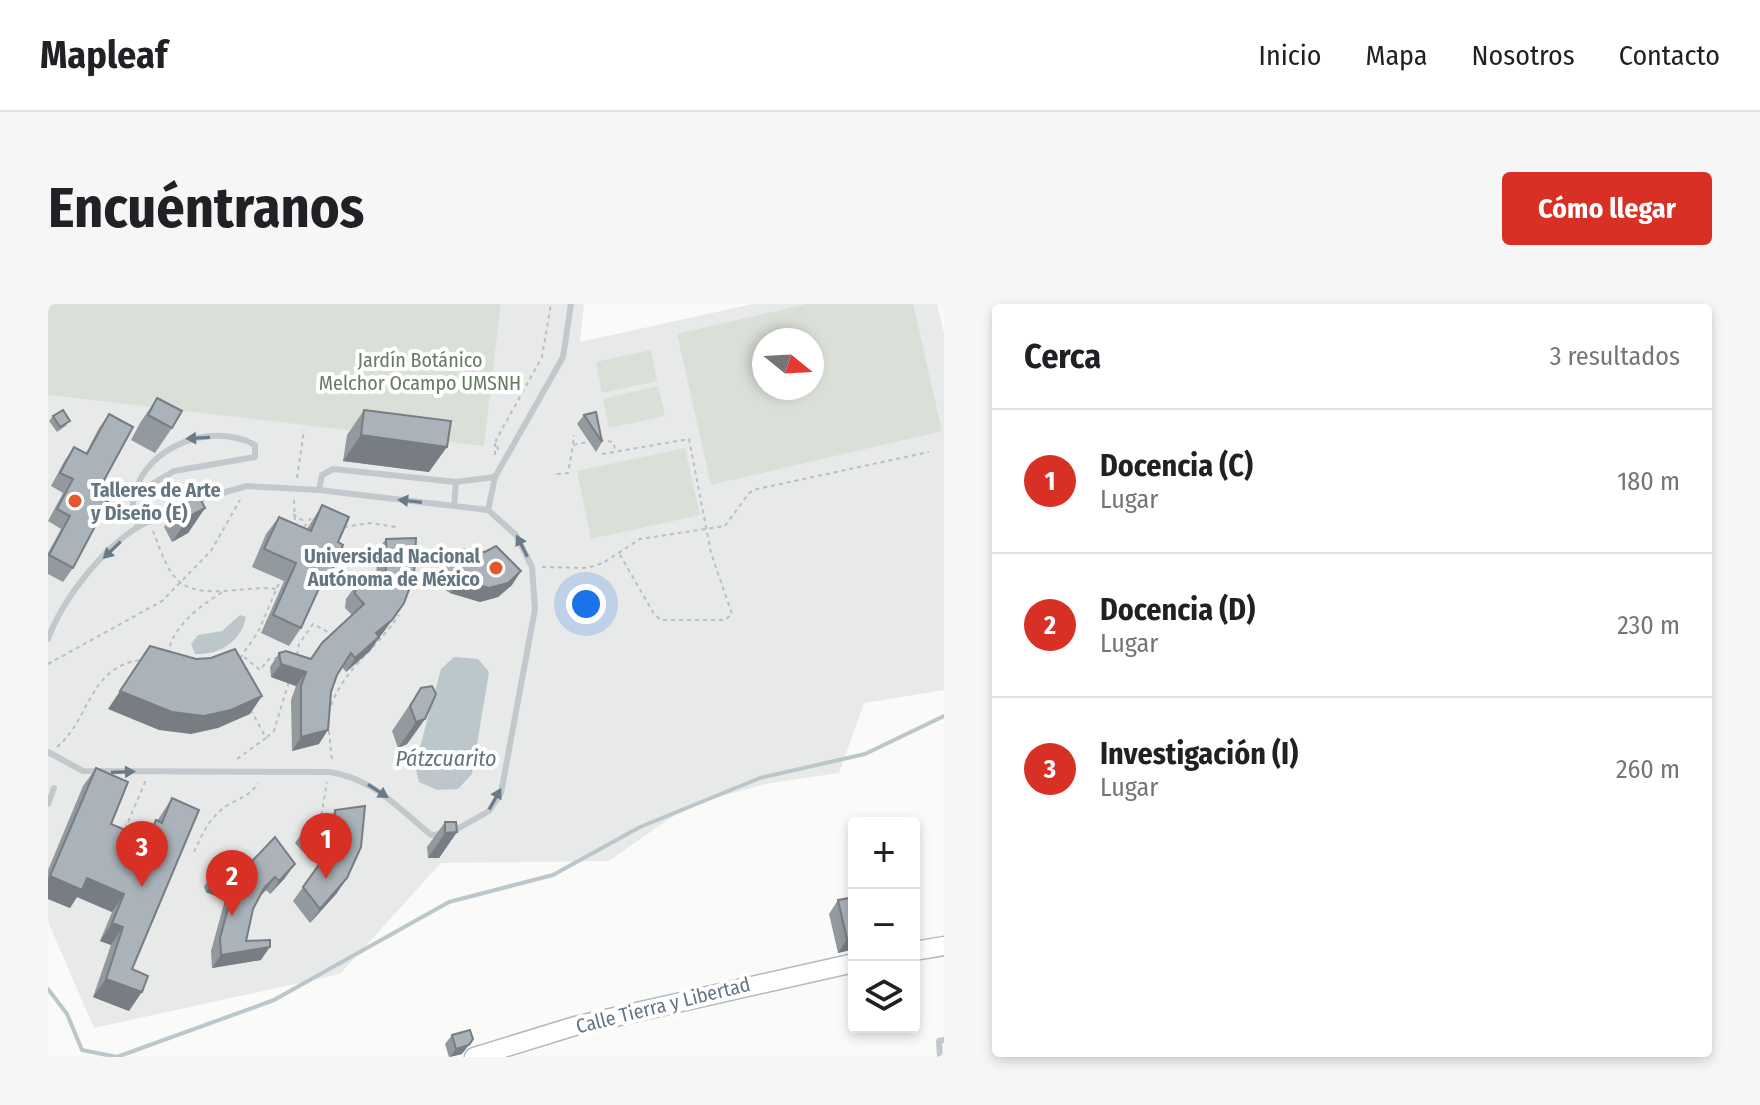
<!DOCTYPE html>
<html lang="es">
<meta charset="utf-8">
<style>
:root{--surface:#fff;--page:#f6f6f6;--text:#202124;--muted:#757577;--line:#e0e0e0;--accent:#d93025}
body{margin:0;font-family:"Fira Sans Condensed",sans-serif;background:var(--page);color:var(--text)}
.controls{position:absolute;right:24px;bottom:24px;display:grid;overflow:hidden;border-radius:8px;box-shadow:0 4px 12px #0003}
.controls button{width:72px;height:72px;display:grid;place-items:center;padding:0;border:0;border-bottom:2px solid var(--line);background:var(--surface);color:var(--text);font:40px sans-serif}
.compass{position:absolute;left:704px;top:24px;width:72px;height:72px;border-radius:50%;background:var(--surface);box-shadow:0 4px 12px #0003;rotate:108deg}
.you{position:absolute;left:538px;top:300px;width:28px;height:28px;margin:-20px;border:6px solid #fff;border-radius:50%;background:#1a73e8;box-shadow:0 0 0 12px #1a73e833}
.badge{display:grid;place-items:center;width:52px;height:52px;border-radius:50%;background:var(--accent);color:#fff;font-size:26px;font-weight:700}
.pin{position:absolute;translate:-50% -66px;filter:drop-shadow(0 2px 4px #0008)}
.pin::after{content:'';position:absolute;top:42px;width:28px;height:24px;background:inherit;clip-path:polygon(0 0,100% 0,50% 100%)}
.list{margin:0;padding:0;list-style:none}
h2{display:flex;justify-content:space-between;align-items:center;height:104px;margin:0;padding:0 32px;font-size:34px}
h2 small{font-size:26px;font-weight:400;color:var(--muted)}
.list li{display:grid;grid-template-columns:52px 1fr auto;gap:24px;align-items:center;box-sizing:border-box;height:144px;padding:0 32px;border-top:2px solid var(--line)}
.list b{display:block;font-size:30px;white-space:nowrap}
.list p{margin:0;font-size:26px;white-space:nowrap;color:var(--muted)}
.list em{font-size:26px;font-style:normal;color:var(--muted)}
.icon{flex:none;width:44px;height:44px;fill:none;stroke:currentColor;stroke-width:2;stroke-linecap:round;stroke-linejoin:round}
.map{position:relative;flex:none;width:896px;height:753px;overflow:hidden;border-radius:8px}
header{display:flex;align-items:center;gap:48px;box-sizing:border-box;height:112px;padding:0 40px;background:var(--surface);border-bottom:2px solid var(--line)}
header strong{font-size:38px}
nav{display:flex;gap:44px;margin-inline-start:auto;font-size:28px}
.intro{display:flex;align-items:center;justify-content:space-between;box-sizing:border-box;height:192px;padding:0 48px}
h1{margin:0;font-size:56px}
.button{padding:20px 36px;border-radius:8px;background:var(--accent);color:#fff;font-size:28px;font-weight:700}
main{display:flex;gap:48px;padding:0 48px}
aside{flex:1;background:var(--surface);border-radius:8px;box-shadow:0 4px 12px #0003}
.map>svg:first-child{display:block}
.built{fill:#e8e9e9;fill-rule:evenodd}
.green{fill:#dadfd7;fill-rule:evenodd}
.water{fill:#bbc7cb}
.lines{fill:none;stroke-linecap:round;stroke-linejoin:round}
.stream{stroke:#bbc7cb;stroke-width:4}
.secondary-casing{stroke:#b3babf;stroke-width:21}
.path{stroke:#bbbfc2;stroke-width:2;stroke-dasharray:4 4;stroke-linecap:butt}
.lane{stroke:#c3c8cc;stroke-width:6}
.secondary{stroke:#fff;stroke-width:18}
.wall{fill:#929a9f}
.shaded-wall{fill:#777d82}
.building{fill:#aab3b9;stroke:#777d82;stroke-width:2}
.oneway{fill:#6a7a87}
.poi-dot{fill:#e4572e;stroke:#fff;stroke-width:3}
.labels{text-anchor:middle;dominant-baseline:central;stroke-width:8;stroke-linejoin:round;paint-order:stroke}
.park-label{font-size:20px;fill:#687a64;stroke:#fff}
.poi-label{font-size:20px;font-weight:bold;fill:#657683;stroke:#fff;text-anchor:start}
.street-label{font-size:20px;fill:#657683;stroke:#fff}
.water-label{font-size:22px;font-style:italic;fill:#60757c;stroke:#fff}
</style>
<header>
<strong>Mapleaf</strong>
<nav><a>Inicio</a><a>Mapa</a><a>Nosotros</a><a>Contacto</a></nav>
</header>
<div class="intro"><h1>Encuéntranos</h1><a class="button">Cómo llegar</a></div>
<main>
<div class="map">
<svg width="896" height="753" viewBox="0 0 896 753">
<rect width="100%" height="100%" fill="#fafaf8"/>
<path class="built" d="M453,0H536L532,38L705,0H889L896,29V386L816,399L791,469L722,479L655,497L621,515L561,557L393,559L292,670L46,724L0,618V91L436,141ZM716,36H764V84H716Z"/>
<g class="green">
<polygon points="0,0 453,0 436,142 0,91"/>
<path d="M758,0H865L894,127L663,181L629,30ZM716,36H764V84H716Z"/>
<polygon points="603,46 609,77 554,89 548,58"/>
<polygon points="610,82 617,112 561,124 555,95"/>
<polygon points="637,144 652,211 543,235 529,167"/>
</g>
<g class="water">
<path d="M192,311L198,313C193,338 172,351 147,350L143,340L150,331L174,327Z"/>
<polygon points="406,353 430,355 441,368 424,470 410,485 389,486 371,478 367,462 393,365"/>
</g>
<g class="lines">
<polyline class="stream" points="0,685 19,710 34,746 69,753 226,696 401,598 505,571 592,523 712,474 817,450 896,412"/>
<defs>
<g id="secondary">
<polyline points="866,647 896,642"/>
<polyline points="426,753 527,722 806,659"/>
</g>
</defs>
<use href="#secondary" class="secondary-casing"/>
<g class="path">
<polyline points="552,136 565,138 567,145"/>
<polyline points="525,140 526,131"/>
<polyline points="450,146 448,136 494,53 503,0"/>
<polyline points="554,150 641,135 663,249 684,310 677,316 613,316 606,310 571,249"/>
<polyline points="447,151 447,137"/>
<polyline points="509,170 520,169 525,141 540,138"/>
<polyline points="249,174 256,126"/>
<polyline points="246,196 247,221"/>
<polyline points="245,210 254,216 259,214"/>
<polyline points="256,223 263,214"/>
<polyline points="296,223 322,219 348,223"/>
<path d="M105,227C111,241 116,260 126,272C148,300 198,280 228,285"/>
<polyline points="494,263 539,264 555,259 592,235 677,222 701,189 709,185 881,148"/>
<path d="M120,350C124,322 153,301 175,288"/>
<polyline points="249,351 251,340 265,320 285,331"/>
<polyline points="196,353 212,366 221,355 228,354"/>
<polyline points="192,354 210,328 232,277"/>
<polyline points="0,360 114,297 163,247 192,196"/>
<path d="M281,409C291,368 328,346 351,311"/>
<polyline points="280,419 284,456"/>
<polyline points="219,433 226,427 241,377"/>
<path d="M9,443C43,414 40,364 92,356"/>
<polyline points="189,455 218,434 204,408"/>
<polyline points="272,519 279,478"/>
<polyline points="77,525 98,476"/>
<path d="M146,548C154,530 162,512 180,501C192,494 203,491 210,479"/>
</g>
<g class="lane">
<polyline points="99,183 96,195 101,218"/>
<polyline points="271,186 274,171 285,165 408,178"/>
<polyline points="146,197 199,182 271,186 440,206 468,231 484,263 487,305 453,489 441,507 404,528"/>
<polyline points="406,202 408,178 447,173"/>
<polyline points="440,206 447,173 515,53 523,0"/>
<path d="M90,223C87,213 83,202 86,192C97,142 164,117 207,141V153L126,167L99,183"/>
<path d="M0,335C14,296 54,245 90,223C104,215 120,208 135,201"/>
<path d="M0,448L35,467L281,468C325,474 350,504 383,531L393,530"/>
<polyline points="0,500 6,484"/>
<polyline points="892,753 891,737 896,736"/>
</g>
<use href="#secondary" class="secondary"/>
</g>
<g class="wall">
<polygon points="109,94 124,124 107,149 83,136 92,119"/>
<polygon points="316,106 381,168 295,157 299,131"/>
<polygon points="61,110 48,191 25,264 15,278 0,270 0,249 13,225 0,217 15,189 3,182 17,156 26,143 38,149 51,124"/>
<polygon points="536,111 554,138 548,148 529,120"/>
<polygon points="5,112 19,121 9,128 1,117"/>
<polygon points="134,197 157,204 140,229 124,238 116,223"/>
<polygon points="274,201 290,238 281,273 268,290 253,324 241,342 213,329 236,277 204,263 218,230 231,213 259,225"/>
<polygon points="338,235 356,299 322,347 298,368 294,363 289,371 283,388 271,440 244,447 243,396 248,382 223,373 222,363 231,349 263,355 304,311 297,304 298,295 308,281 327,283 329,279 328,248"/>
<polygon points="391,263 464,281 450,293 432,298 402,289 381,276"/>
<polygon points="373,384 377,415 359,440 350,444 344,427"/>
<polygon points="48,464 63,520 96,534 108,516 109,517 124,494 84,665 81,707 45,693 63,641 52,637 64,608 29,593 22,604 0,595 0,566 35,482"/>
<polygon points="287,506 289,589 262,619 245,597 268,565 273,551 254,547 247,539 258,524 278,519"/>
<polygon points="397,518 409,528 391,554 380,554 379,543"/>
<polygon points="169,562 191,571 237,574 222,590 218,586 211,593 205,605 198,637 213,656 164,664 163,647 177,596 158,588 156,583"/>
<polygon points="806,593 806,645 790,649 781,610 790,596"/>
<polygon points="404,731 414,750 401,753 397,740"/>
</g>
<g class="shaded-wall">
<polygon points="313,131 399,143 381,168 295,157"/>
<polygon points="157,204 140,229 124,238 142,212"/>
<polygon points="473,267 464,281 450,293 432,298 402,289 412,276"/>
<polygon points="344,316 334,330 318,343 328,329"/>
<polygon points="331,333 322,347 298,368 307,354"/>
<polygon points="233,360 258,368 248,382 223,373"/>
<polygon points="72,387 214,392 202,410 170,424 143,430 111,426 60,405"/>
<polygon points="377,415 359,440 350,444 368,418"/>
<polygon points="280,426 271,440 244,447 253,433"/>
<polygon points="409,528 391,554 380,554 397,529"/>
<polygon points="264,532 283,536 273,551 254,547"/>
<polygon points="247,560 237,574 222,590 231,577"/>
<polygon points="2,572 39,574 76,590 64,608 29,593 22,604 0,595 0,575"/>
<polygon points="227,573 218,586 206,598 216,584"/>
<polygon points="299,574 289,589 262,619 272,605"/>
<polygon points="167,575 186,582 177,596 158,588"/>
<polygon points="64,619 75,623 63,641 52,637"/>
<polygon points="806,634 806,645 790,649 799,635"/>
<polygon points="222,643 213,656 164,664 173,651"/>
<polygon points="58,675 94,688 81,707 45,693"/>
<polygon points="421,741 414,750 402,753 408,745"/>
</g>
<g class="building">
<polygon points="109,94 134,107 124,124 100,111"/>
<polygon points="15,106 22,117 12,123 5,112"/>
<polygon points="316,106 403,117 399,143 313,131"/>
<polygon points="548,108 554,138 536,111"/>
<polygon points="61,110 85,123 48,191 60,198 25,264 1,251 22,212 9,205 25,175 12,169 26,143 39,150"/>
<polygon points="149,188 157,204 142,212 134,197"/>
<polygon points="274,201 301,213 290,238 295,241 281,273 277,271 253,324 225,311 248,259 216,245 231,213 263,227"/>
<polygon points="368,234 366,272 356,299 344,316 328,329 331,333 307,354 303,349 289,371 283,388 280,426 253,433 253,382 258,368 233,360 231,349 238,347 263,355 274,339 316,300 307,290 308,281 316,277 330,285 338,266 338,235"/>
<polygon points="448,242 473,267 460,279 441,284 412,276 391,263 414,245 437,248"/>
<polygon points="102,342 148,355 163,354 187,345 214,392 183,406 156,412 124,408 72,387"/>
<polygon points="384,382 388,390 377,415 368,418 362,402 373,384"/>
<polygon points="48,464 80,478 63,520 100,536 108,516 114,519 124,494 151,506 84,665 100,672 94,688 58,675 75,623 64,619 76,590 39,574 34,586 2,572"/>
<polygon points="317,502 313,543 299,574 272,605 255,583 278,551 283,536 264,532 258,524 264,516 288,521 287,506"/>
<polygon points="397,518 408,518 409,528 397,529"/>
<polygon points="227,533 247,560 231,577 227,573 216,584 205,605 198,637 222,636 222,643 173,651 172,634 186,582 167,575 165,569 169,562 191,571"/>
<polygon points="806,593 806,634 799,635 790,596"/>
<polygon points="422,726 425,735 421,741 408,745 404,731"/>
</g>
<defs><path id="oneway-solid" d="M-6-.8H1V-3.2L6.5 0L1 3.2V.8H-6Z" transform="scale(2)"/></defs>
<g class="oneway">
<use href="#oneway-solid" transform="translate(150 134) rotate(177)"/>
<use href="#oneway-solid" transform="translate(362 197) rotate(-173)"/>
<use href="#oneway-solid" transform="translate(474 242) rotate(-117)"/>
<use href="#oneway-solid" transform="translate(64 246) rotate(136)"/>
<use href="#oneway-solid" transform="translate(75 468) rotate(-2)"/>
<use href="#oneway-solid" transform="translate(330 487) rotate(33)"/>
<use href="#oneway-solid" transform="translate(447 495) rotate(-61)"/>
</g>
<g class="poi-dot">
<circle cx="27" cy="197" r="8"/>
<circle cx="448" cy="264" r="8"/>
</g>
<g class="labels">
<g class="park-label">
<text x="372" y="56">Jardín Botánico<tspan x="372" dy="23">Melchor Ocampo UMSNH</tspan></text>
</g>
<g class="poi-label">
<text x="43" y="186">Talleres de Arte<tspan x="43" dy="23">y Diseño (E)</tspan></text>
<text x="432" y="252" text-anchor="end">Universidad Nacional<tspan x="432" dy="23">Autónoma de México</tspan></text>
</g>
<g class="street-label">
<text transform="translate(615 701) rotate(-14)">Calle Tierra y Libertad</text>
</g>
<g class="water-label">
<text x="398" y="454">Pátzcuarito</text>
</g>
</g>
</svg>
<div class="controls">
<button>+</button>
<button>−</button>
<button><svg class="icon" aria-label="layers" viewBox="0 0 24 24"><path d="M12 4l9 5-9 5-9-5zM3 14l9 5 9-5"/></svg></button>
</div>
<svg class="compass" viewBox="-18 -18 36 36"><path d="M0-13l5 13h-10z" fill="#e53935"/><path d="M0 13l5-13h-10z" fill="#757577"/></svg>
<div class="you"></div>
<div class="pin badge" style="left:278px;top:575px">1</div>
<div class="pin badge" style="left:184px;top:612px">2</div>
<div class="pin badge" style="left:94px;top:583px">3</div>
</div>
<aside>
<h2>Cerca<small>3 resultados</small></h2>
<ul class="list">
<li><span class="badge">1</span><div><b>Docencia (C)</b><p>Lugar</p></div><em>180 m</em></li>
<li><span class="badge">2</span><div><b>Docencia (D)</b><p>Lugar</p></div><em>230 m</em></li>
<li><span class="badge">3</span><div><b>Investigación (I)</b><p>Lugar</p></div><em>260 m</em></li>
</ul>
</aside>
</main>
